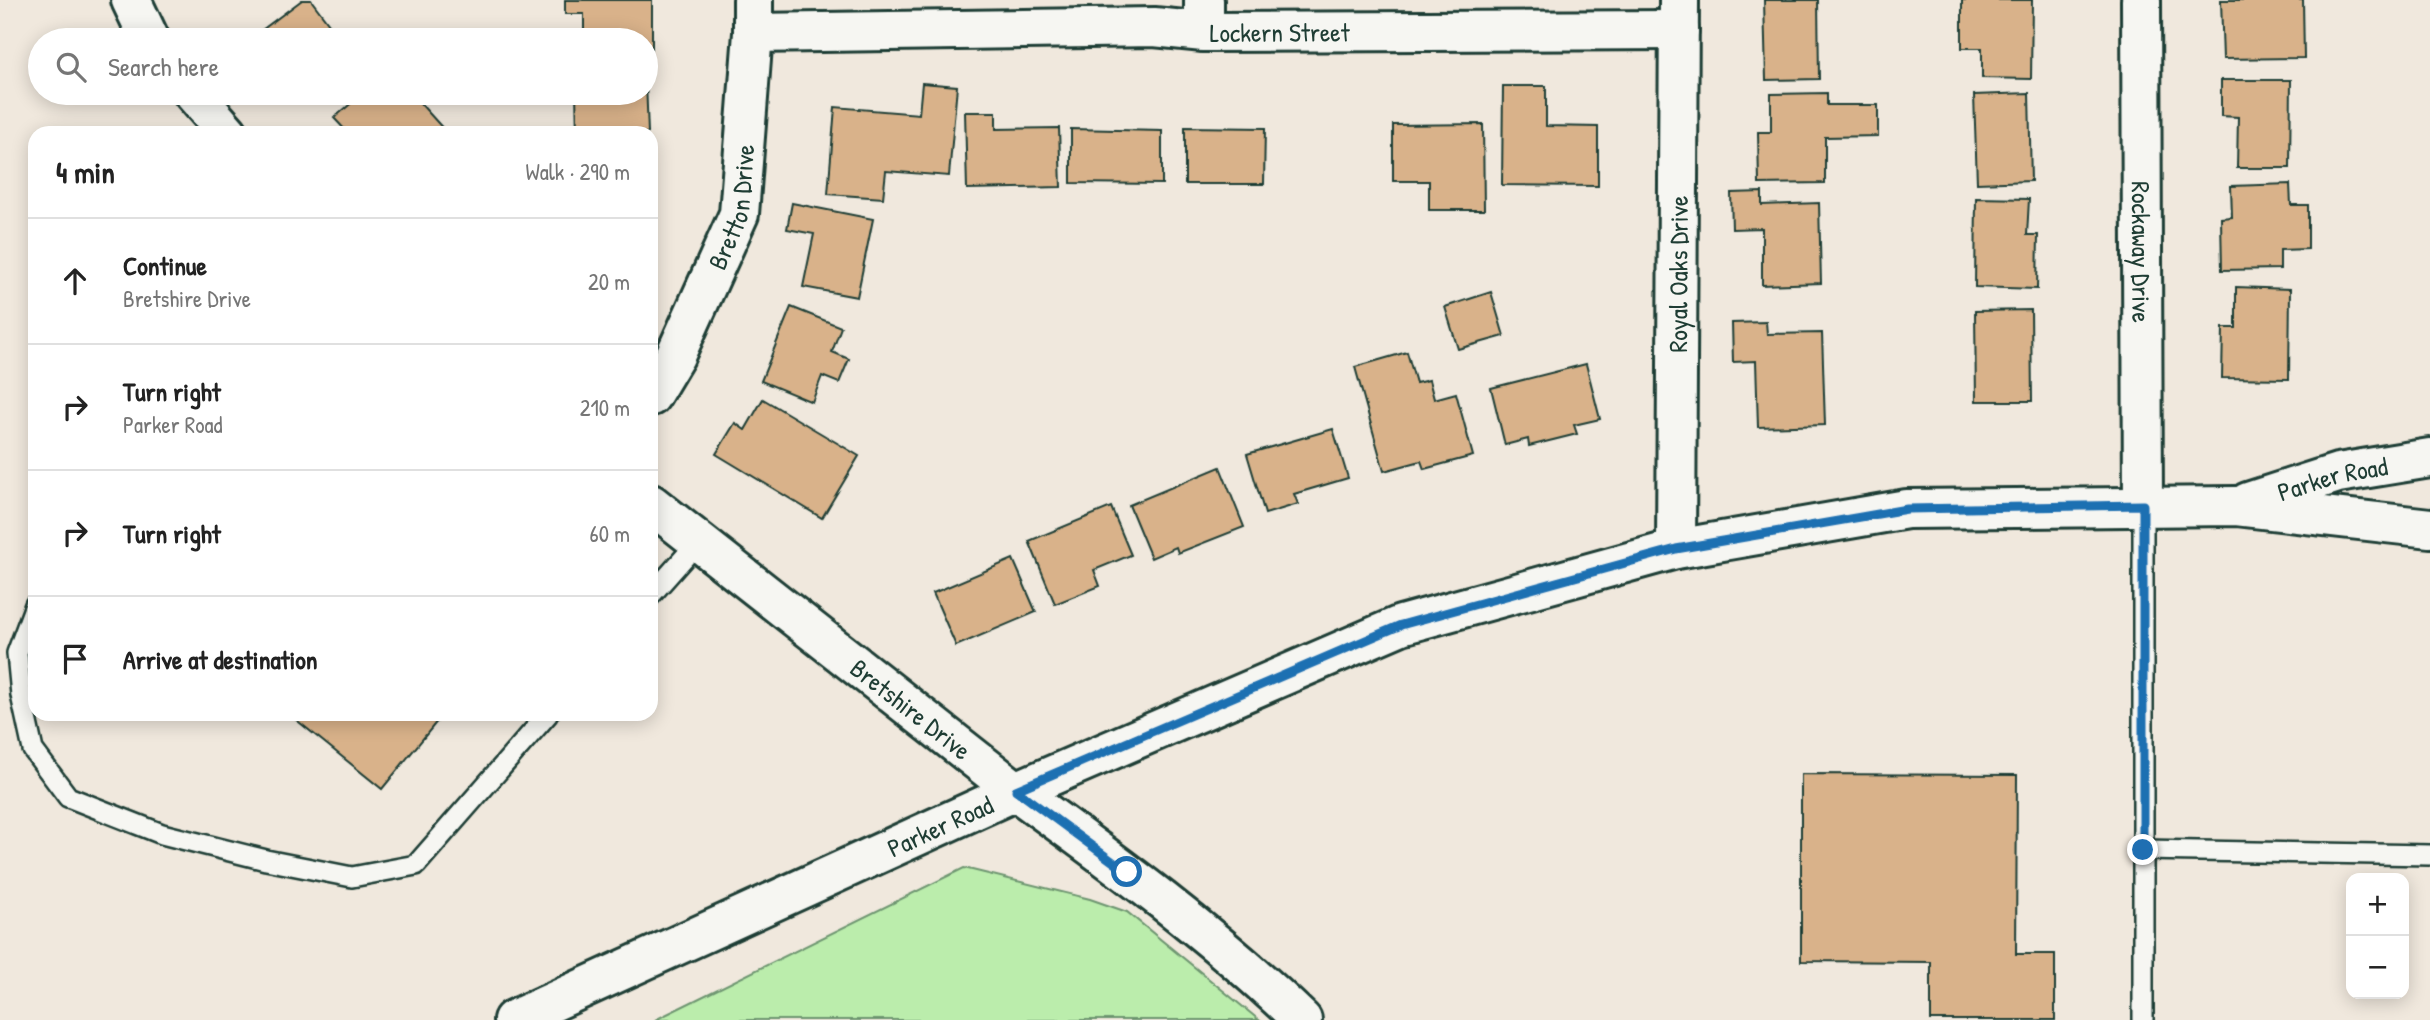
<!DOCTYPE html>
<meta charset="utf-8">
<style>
:root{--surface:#fff;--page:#f2f2f2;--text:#222;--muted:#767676;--line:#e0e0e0}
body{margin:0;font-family:"Patrick Hand",sans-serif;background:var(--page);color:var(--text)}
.controls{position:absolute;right:21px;bottom:21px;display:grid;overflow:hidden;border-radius:14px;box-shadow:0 4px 18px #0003}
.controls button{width:63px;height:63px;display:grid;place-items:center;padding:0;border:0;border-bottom:2px solid var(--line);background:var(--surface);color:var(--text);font:35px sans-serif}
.stop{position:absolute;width:21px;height:21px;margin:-16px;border:5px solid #1f6fb2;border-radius:50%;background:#fff}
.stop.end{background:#1f6fb2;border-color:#fff;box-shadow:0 2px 7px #0008}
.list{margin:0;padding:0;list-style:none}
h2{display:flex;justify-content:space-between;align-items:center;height:91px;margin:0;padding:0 28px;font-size:30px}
h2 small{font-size:23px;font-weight:400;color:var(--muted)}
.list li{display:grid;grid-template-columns:46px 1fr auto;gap:21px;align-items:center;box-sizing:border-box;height:126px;padding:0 28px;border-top:2px solid var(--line)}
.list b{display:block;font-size:26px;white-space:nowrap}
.list p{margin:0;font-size:23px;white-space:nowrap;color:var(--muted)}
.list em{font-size:23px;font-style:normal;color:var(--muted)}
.icon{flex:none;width:38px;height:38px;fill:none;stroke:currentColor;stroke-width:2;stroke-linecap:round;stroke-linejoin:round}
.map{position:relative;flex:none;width:2430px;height:1020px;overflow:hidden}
.search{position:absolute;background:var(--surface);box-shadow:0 4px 18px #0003;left:28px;top:28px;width:630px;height:77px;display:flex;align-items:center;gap:18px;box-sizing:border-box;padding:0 24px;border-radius:38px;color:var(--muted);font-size:26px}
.panel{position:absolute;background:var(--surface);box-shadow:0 4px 18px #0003;left:28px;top:126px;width:630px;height:595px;border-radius:21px}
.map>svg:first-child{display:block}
.green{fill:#bbedac;stroke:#6d9570;stroke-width:2}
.building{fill:#d9b28a;stroke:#1f3d34;stroke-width:2}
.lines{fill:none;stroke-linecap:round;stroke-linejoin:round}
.lane-casing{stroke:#1f3d34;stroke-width:24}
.street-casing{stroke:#1f3d34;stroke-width:44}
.secondary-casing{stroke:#1f3d34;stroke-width:44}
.lane{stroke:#f6f6f2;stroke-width:19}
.street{stroke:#f6f6f2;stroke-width:38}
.secondary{stroke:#f6f6f2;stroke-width:38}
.route{stroke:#1f6fb2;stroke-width:9}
.labels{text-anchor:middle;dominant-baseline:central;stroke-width:7;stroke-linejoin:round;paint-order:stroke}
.street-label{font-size:26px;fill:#1f3d34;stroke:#f6f6f2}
</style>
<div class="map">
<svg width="2430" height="1020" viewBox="0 0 2430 1020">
<rect width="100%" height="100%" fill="#f0e8dd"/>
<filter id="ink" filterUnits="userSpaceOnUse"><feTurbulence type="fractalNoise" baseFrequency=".0143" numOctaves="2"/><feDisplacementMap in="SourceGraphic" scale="14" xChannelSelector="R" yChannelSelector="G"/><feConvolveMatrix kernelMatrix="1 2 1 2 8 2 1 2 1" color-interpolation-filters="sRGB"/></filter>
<g filter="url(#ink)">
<polygon class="green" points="964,868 1090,899 1127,912 1259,1020 655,1020"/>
<g class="building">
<polygon points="302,0 311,0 341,40 269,40 262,30"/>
<polygon points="565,0 652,0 652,49 646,49 646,40 584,40 584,14 565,14"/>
<polygon points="1764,0 1818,0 1819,79 1766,80"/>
<polygon points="1962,0 2032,0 2031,79 1982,78 1982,48 1962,48"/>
<polygon points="2221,0 2303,0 2304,58 2223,59"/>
<polygon points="2221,80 2291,80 2290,168 2237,168 2238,117 2221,116"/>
<polygon points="646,82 648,133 577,133 576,93 646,93"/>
<polygon points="922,83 957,86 949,176 886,171 883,198 828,194 835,107 919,114"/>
<polygon points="1503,86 1546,86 1546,126 1598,127 1598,186 1502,185"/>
<polygon points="363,93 411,93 447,133 348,133 334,118"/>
<polygon points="1827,93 1827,105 1878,105 1878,136 1825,137 1825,183 1759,184 1758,132 1771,132 1771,94"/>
<polygon points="2029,93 2031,181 1977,183 1974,95"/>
<polygon points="965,112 996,112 996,129 1059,128 1061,187 967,189"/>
<polygon points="1483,124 1484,210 1429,210 1429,181 1393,181 1393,125"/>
<polygon points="1185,127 1265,128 1264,184 1185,184"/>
<polygon points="1071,129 1162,131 1162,184 1071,183"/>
<polygon points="2290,184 2291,205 2308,205 2308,249 2280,250 2280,269 2222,270 2221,218 2232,217 2231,186"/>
<polygon points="1762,192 1762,205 1819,203 1821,283 1762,285 1762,228 1732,229 1731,193"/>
<polygon points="1976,198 2029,199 2027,235 2038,235 2037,289 1975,287"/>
<polygon points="792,203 873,219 857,297 803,287 814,234 787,229"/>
<polygon points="2236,287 2290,289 2289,379 2222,378 2223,328 2236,328"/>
<polygon points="1491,292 1504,336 1458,349 1445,307"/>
<polygon points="791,307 841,327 832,352 849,359 839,383 822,376 812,402 761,381"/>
<polygon points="2031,310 2032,401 1976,401 1975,311"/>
<polygon points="1766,322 1767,334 1822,333 1825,425 1758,427 1756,361 1733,362 1732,323"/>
<polygon points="1407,352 1416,383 1429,380 1434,399 1456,393 1473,456 1424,469 1421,461 1384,471 1355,367"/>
<polygon points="1586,364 1600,419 1574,425 1577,434 1529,446 1528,439 1505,445 1491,388"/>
<polygon points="763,399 859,456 822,518 716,454 735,423 745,430"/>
<polygon points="1333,429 1348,478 1294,494 1298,504 1265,514 1247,454"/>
<polygon points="1220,467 1244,527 1178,553 1176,547 1151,558 1129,505"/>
<polygon points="1111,507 1131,555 1094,570 1100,586 1055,604 1029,541"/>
<polygon points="1013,559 1036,612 956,646 933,593"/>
<polygon points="289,714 443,714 382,789"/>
<polygon points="1801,774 2017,775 2016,954 2055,954 2055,1020 1931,1020 1931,962 1801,961"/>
</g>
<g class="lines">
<defs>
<g id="lane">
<polyline points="2143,505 2143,850"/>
<polyline points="651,595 699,541"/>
<polyline points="35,605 17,653 21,695 33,750 68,797 162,834 266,860 352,877 416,865 548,714"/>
<polyline points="2143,1020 2143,850 2430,855"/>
</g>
<g id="street">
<polyline points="131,0 150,40"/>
<path id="s1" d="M2141,0L2143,505"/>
<polyline points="1204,32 1204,0"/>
<path id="s2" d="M753,33L1154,27L1204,32L1679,30"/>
<polyline points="193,93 228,133"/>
<path id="s3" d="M651,396L675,356L739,214L753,33V0"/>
<path id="s4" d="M651,504L1016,791"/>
<path id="s5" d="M1676,549L1679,0"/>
</g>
<g id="secondary">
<path id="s6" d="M2248,502L2338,473L2430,458"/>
<path d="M1016,791C1115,863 1214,935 1302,1020"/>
<path id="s7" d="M513,1020L1016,791L1401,625L1676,549L1907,509L2236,506L2430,528"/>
</g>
</defs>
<use href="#lane" class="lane-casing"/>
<use href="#street" class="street-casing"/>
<use href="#secondary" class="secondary-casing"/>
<use href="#lane" class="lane"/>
<use href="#street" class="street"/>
<use href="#secondary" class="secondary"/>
</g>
</g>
<g class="lines" filter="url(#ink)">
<polyline class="route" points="1127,872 1016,790 1401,625 1676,549 1907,509 2143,505 2143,850"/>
</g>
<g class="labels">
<g class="street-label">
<text stroke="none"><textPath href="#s2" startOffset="527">Lockern Street</textPath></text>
<text stroke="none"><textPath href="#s3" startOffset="208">Bretton Drive</textPath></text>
<text stroke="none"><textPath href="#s1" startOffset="252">Rockaway Drive</textPath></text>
<text stroke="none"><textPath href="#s5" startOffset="275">Royal Oaks Drive</textPath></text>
<text stroke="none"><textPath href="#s6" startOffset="88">Parker Road</textPath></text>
<text stroke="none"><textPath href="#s4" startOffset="331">Bretshire Drive</textPath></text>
<text stroke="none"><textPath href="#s7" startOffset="469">Parker Road</textPath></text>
</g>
</g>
</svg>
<div class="controls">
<button>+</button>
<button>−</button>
</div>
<div class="stop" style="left:1127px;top:872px"></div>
<div class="stop end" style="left:2143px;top:850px"></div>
<div class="search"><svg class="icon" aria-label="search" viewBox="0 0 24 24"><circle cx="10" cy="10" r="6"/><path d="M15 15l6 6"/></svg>Search here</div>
<section class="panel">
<h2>4 min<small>Walk · 290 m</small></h2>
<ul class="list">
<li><svg class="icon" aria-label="ahead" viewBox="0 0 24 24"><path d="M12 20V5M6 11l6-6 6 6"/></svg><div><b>Continue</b><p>Bretshire Drive</p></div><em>20 m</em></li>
<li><svg class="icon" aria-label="right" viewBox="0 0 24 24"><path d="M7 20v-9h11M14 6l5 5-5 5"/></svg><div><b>Turn right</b><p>Parker Road</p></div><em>210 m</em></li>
<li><svg class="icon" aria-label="right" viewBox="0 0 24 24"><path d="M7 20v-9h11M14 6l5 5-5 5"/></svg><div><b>Turn right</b></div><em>60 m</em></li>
<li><svg class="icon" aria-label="arrive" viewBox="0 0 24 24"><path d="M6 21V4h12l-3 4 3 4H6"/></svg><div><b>Arrive at destination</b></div></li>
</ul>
</section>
</div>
